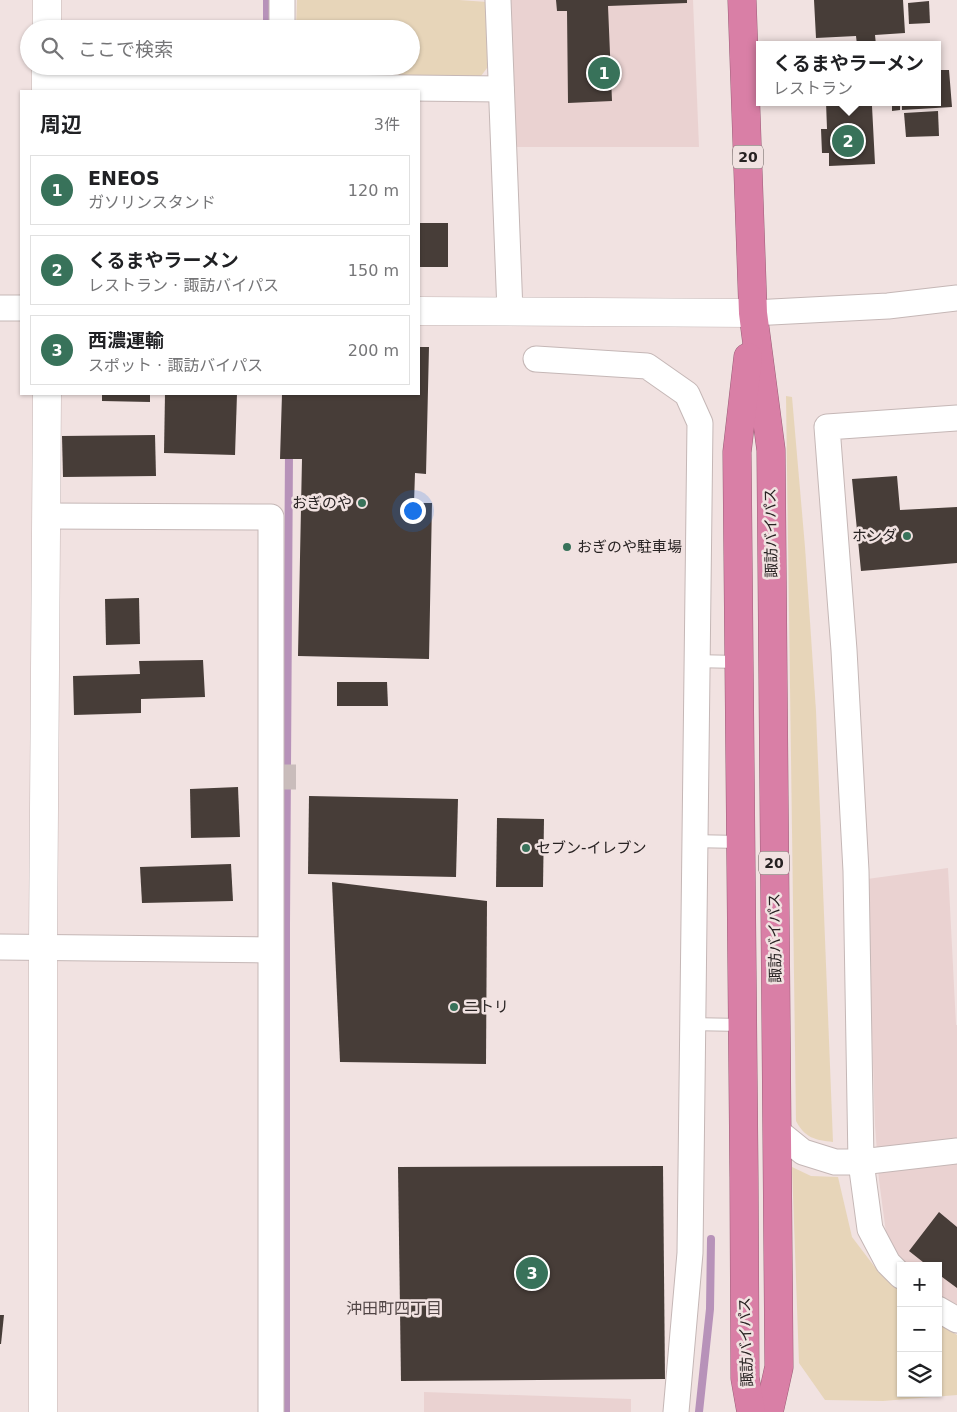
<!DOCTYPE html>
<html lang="ja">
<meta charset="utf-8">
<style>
:root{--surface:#fff;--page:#f6f6f6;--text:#202124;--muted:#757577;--line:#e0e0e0;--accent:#38725a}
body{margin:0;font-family:"DejaVu Sans","Noto Sans JP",sans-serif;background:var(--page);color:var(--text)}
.controls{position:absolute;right:15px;bottom:15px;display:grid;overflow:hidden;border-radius:0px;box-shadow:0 1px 4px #0004}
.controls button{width:45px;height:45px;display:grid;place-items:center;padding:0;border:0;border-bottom:1px solid var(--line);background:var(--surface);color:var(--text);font:25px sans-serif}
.you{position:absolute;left:412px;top:510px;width:18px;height:18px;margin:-12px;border:4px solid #fff;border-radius:50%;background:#1a73e8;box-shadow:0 0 0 8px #1a73e833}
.badge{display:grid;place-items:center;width:32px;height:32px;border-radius:50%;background:var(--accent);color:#fff;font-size:16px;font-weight:700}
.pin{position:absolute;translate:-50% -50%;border:2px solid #fff;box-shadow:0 1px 5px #0006}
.popup{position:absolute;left:756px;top:41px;width:185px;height:65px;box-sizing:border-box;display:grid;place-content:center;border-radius:0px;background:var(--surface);filter:drop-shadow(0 1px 4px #0005);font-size:16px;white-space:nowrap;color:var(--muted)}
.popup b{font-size:19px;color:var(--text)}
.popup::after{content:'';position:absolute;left:50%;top:100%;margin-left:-10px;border:10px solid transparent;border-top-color:var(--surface)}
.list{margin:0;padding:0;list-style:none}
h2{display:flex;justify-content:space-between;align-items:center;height:65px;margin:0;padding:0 20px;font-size:21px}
h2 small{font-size:16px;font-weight:400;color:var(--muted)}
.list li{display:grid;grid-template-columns:32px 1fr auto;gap:15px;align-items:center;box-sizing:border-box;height:70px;margin:0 10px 10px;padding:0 10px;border:1px solid var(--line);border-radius:0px}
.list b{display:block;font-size:19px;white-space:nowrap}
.list p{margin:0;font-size:16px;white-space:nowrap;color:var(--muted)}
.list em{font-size:16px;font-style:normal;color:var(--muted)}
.icon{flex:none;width:28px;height:28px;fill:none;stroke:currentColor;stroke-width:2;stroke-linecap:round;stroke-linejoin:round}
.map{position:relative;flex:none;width:957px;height:1412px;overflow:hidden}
.search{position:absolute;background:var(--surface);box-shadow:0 1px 4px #0004;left:20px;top:20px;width:400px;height:55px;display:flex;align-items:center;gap:12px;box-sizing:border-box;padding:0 18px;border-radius:28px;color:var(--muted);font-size:19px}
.panel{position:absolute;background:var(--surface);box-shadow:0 1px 4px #0004;left:20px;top:90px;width:400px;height:305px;border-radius:0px}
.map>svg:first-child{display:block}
.built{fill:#ead2d1}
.green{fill:#e7d5b9}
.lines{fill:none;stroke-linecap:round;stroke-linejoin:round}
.stream{stroke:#b792b9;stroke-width:8}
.building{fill:#473d38}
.street-tunnel{stroke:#c9bcbb;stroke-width:25;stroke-dasharray:25 12;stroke-linecap:butt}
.lane-casing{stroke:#c5b7b6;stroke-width:14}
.street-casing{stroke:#c5b7b6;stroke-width:27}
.secondary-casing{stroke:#c5b7b6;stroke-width:29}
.highway-casing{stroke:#9b5e78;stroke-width:29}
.lane{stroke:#fff;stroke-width:12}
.street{stroke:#fff;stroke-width:25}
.secondary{stroke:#fff;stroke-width:28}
.highway{stroke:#d97fa6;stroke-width:28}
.poi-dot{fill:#38725a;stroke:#f1e2e1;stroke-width:2}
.labels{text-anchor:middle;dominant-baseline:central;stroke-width:5;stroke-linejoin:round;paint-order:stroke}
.shield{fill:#f1e2e1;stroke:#645c5b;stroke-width:1}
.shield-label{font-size:14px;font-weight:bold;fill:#272222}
.poi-label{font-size:15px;fill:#272222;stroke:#f1e2e1;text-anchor:start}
.street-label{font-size:15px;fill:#272222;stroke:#f1e2e1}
.neighbourhood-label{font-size:16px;fill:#514545;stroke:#f1e2e1}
</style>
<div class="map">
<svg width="957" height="1412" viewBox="0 0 957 1412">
<rect width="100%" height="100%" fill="#f1e2e1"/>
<g class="built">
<polygon points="511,0 693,0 699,147 514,147"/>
<polygon points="948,868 956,1025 957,1025 957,1307 938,1294 938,1266 906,1266 887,1240 879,1180 875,1125 867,879"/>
<polygon points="424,1392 631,1399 631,1412 424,1412"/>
</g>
<g class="green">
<polygon points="297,0 459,0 487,2 487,68 481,76 306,74 298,66 411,66 411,29 296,29"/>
<path d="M786,396L792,397L805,547L816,711L833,1142C815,1140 805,1138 796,1121Z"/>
<polygon points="792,1167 811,1176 838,1177 852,1237 874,1266 901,1292 901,1393 938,1393 938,1323 957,1335 957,1395 883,1401 825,1400 799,1363"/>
</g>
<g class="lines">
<g class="stream">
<polyline points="267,29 267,0"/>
<polyline points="286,1412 286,924 289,451"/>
<polyline points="699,1412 710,1309 711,1239"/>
</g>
</g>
<g class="building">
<polygon points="556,0 687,0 687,3 608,6 612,101 568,103 567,11 557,11"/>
<polygon points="814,0 903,0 905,33 875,35 876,45 857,45 856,36 816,38"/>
<polygon points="929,1 930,23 909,24 908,3"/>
<polygon points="937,70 949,70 952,107 902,110 902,102 937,102"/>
<polygon points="826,102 884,102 884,106 872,106 875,164 829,166 829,153 822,153 821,129 827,129"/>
<polygon points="892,102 900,102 900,110 892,111"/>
<polygon points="938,111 939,136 906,137 904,113"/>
<rect x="419" y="223" width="29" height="44"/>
<polygon points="419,347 429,347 426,474 415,473 414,503 432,503 429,659 298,656 302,459 280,459 282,394 419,394"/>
<polygon points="102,394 150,394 150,402 102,401"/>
<polygon points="165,394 237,394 235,455 164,453"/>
<polygon points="155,435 156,476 63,477 62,436"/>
<polygon points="897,476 900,510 957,507 957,563 861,571 852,479"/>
<polygon points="139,598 140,644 106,645 105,599"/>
<polygon points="203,660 205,697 141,699 141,713 74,715 73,676 140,674 139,661"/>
<polygon points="337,682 387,682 388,706 337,706"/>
<polygon points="238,787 240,837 191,838 190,789"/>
<polygon points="309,796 458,799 456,877 308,874"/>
<polygon points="497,818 544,819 543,887 496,887"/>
<polygon points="231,864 233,901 142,903 140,867"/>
<polygon points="332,882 487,901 486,1064 340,1062"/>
<polygon points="663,1166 665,1379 401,1381 398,1167"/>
<polygon points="939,1212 957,1227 957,1288 938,1274 938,1266 928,1266 909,1251"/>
<polygon points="0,1315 4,1315 1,1344 0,1344"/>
</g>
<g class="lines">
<polyline class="street-tunnel" points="271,777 300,777"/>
<defs>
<g id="lane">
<polyline points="692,661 740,662"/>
<polyline points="690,841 741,842"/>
<polyline points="688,1024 743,1025"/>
</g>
<g id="street">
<polyline points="498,0 510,312"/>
<polyline points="282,29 282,0"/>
<polyline points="46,84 501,89"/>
<polyline points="0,308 21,308"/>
<polyline points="753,313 888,306 957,298"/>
<polyline points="536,359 647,366 687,394 700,423 690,1253 676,1412"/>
<polyline points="46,516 271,517 271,1412"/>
<polyline points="0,947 270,950"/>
<polyline points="777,1131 803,1152 835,1162 861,1162 957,1151"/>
<polyline points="901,1276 888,1263 870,1229 861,1162 856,871 844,650 827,427 957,418"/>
<polyline points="938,1309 957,1320"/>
</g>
<g id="secondary">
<polyline points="47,29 47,0"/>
<polyline points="46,91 46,66"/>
<polyline points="419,311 753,313"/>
<polyline points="43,1412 43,947 47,394"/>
</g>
<g id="highway">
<polyline points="742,0 753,313 771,450 779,1367 769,1412"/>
<polyline points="748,357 737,452 744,1177 745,1378 751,1412"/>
</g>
</defs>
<use href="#lane" class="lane-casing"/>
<use href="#street" class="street-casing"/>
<use href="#secondary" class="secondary-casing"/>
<use href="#highway" class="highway-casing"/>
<use href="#lane" class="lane"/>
<use href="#street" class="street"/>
<use href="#secondary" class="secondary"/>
<use href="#highway" class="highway"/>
</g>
<g class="poi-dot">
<circle cx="362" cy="503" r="5"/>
<circle cx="907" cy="536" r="5"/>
<circle cx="567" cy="547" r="5"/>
<circle cx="526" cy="848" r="5"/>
<circle cx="454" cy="1007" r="5"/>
</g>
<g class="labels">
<g class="shield">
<rect x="733" y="145.5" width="30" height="23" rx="4"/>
<rect x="759" y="851.5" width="30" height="23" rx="4"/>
</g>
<g class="shield-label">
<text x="748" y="157">20</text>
<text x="774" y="863">20</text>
</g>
<g class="poi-label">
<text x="352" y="503" text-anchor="end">おぎのや</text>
<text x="897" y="536" text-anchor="end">ホンダ</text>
<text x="577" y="547">おぎのや駐車場</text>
<text x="536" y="848">セブン-イレブン</text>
<text x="464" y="1007">ニトリ</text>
</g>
<g class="street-label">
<text transform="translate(771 533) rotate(-91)">諏訪バイパス</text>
<text transform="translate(775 938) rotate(-91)">諏訪バイパス</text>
<text transform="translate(746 1342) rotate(-92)">諏訪バイパス</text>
</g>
<g class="neighbourhood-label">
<text x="394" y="1308">沖田町四丁目</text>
</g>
</g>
</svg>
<div class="controls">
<button>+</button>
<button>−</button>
<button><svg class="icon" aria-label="layers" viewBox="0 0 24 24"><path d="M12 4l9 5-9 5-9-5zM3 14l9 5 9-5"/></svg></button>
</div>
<div class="you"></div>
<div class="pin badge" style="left:604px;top:73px">1</div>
<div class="pin badge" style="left:848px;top:141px">2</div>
<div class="popup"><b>くるまやラーメン</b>レストラン</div>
<div class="pin badge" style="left:532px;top:1273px">3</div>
<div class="search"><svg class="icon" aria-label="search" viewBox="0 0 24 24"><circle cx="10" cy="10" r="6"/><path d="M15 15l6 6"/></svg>ここで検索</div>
<section class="panel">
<h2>周辺<small>3件</small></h2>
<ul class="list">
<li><span class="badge">1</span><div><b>ENEOS</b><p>ガソリンスタンド</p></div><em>120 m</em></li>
<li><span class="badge">2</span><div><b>くるまやラーメン</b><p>レストラン · 諏訪バイパス</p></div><em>150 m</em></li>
<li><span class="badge">3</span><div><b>西濃運輸</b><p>スポット · 諏訪バイパス</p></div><em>200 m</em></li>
</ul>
</section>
</div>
